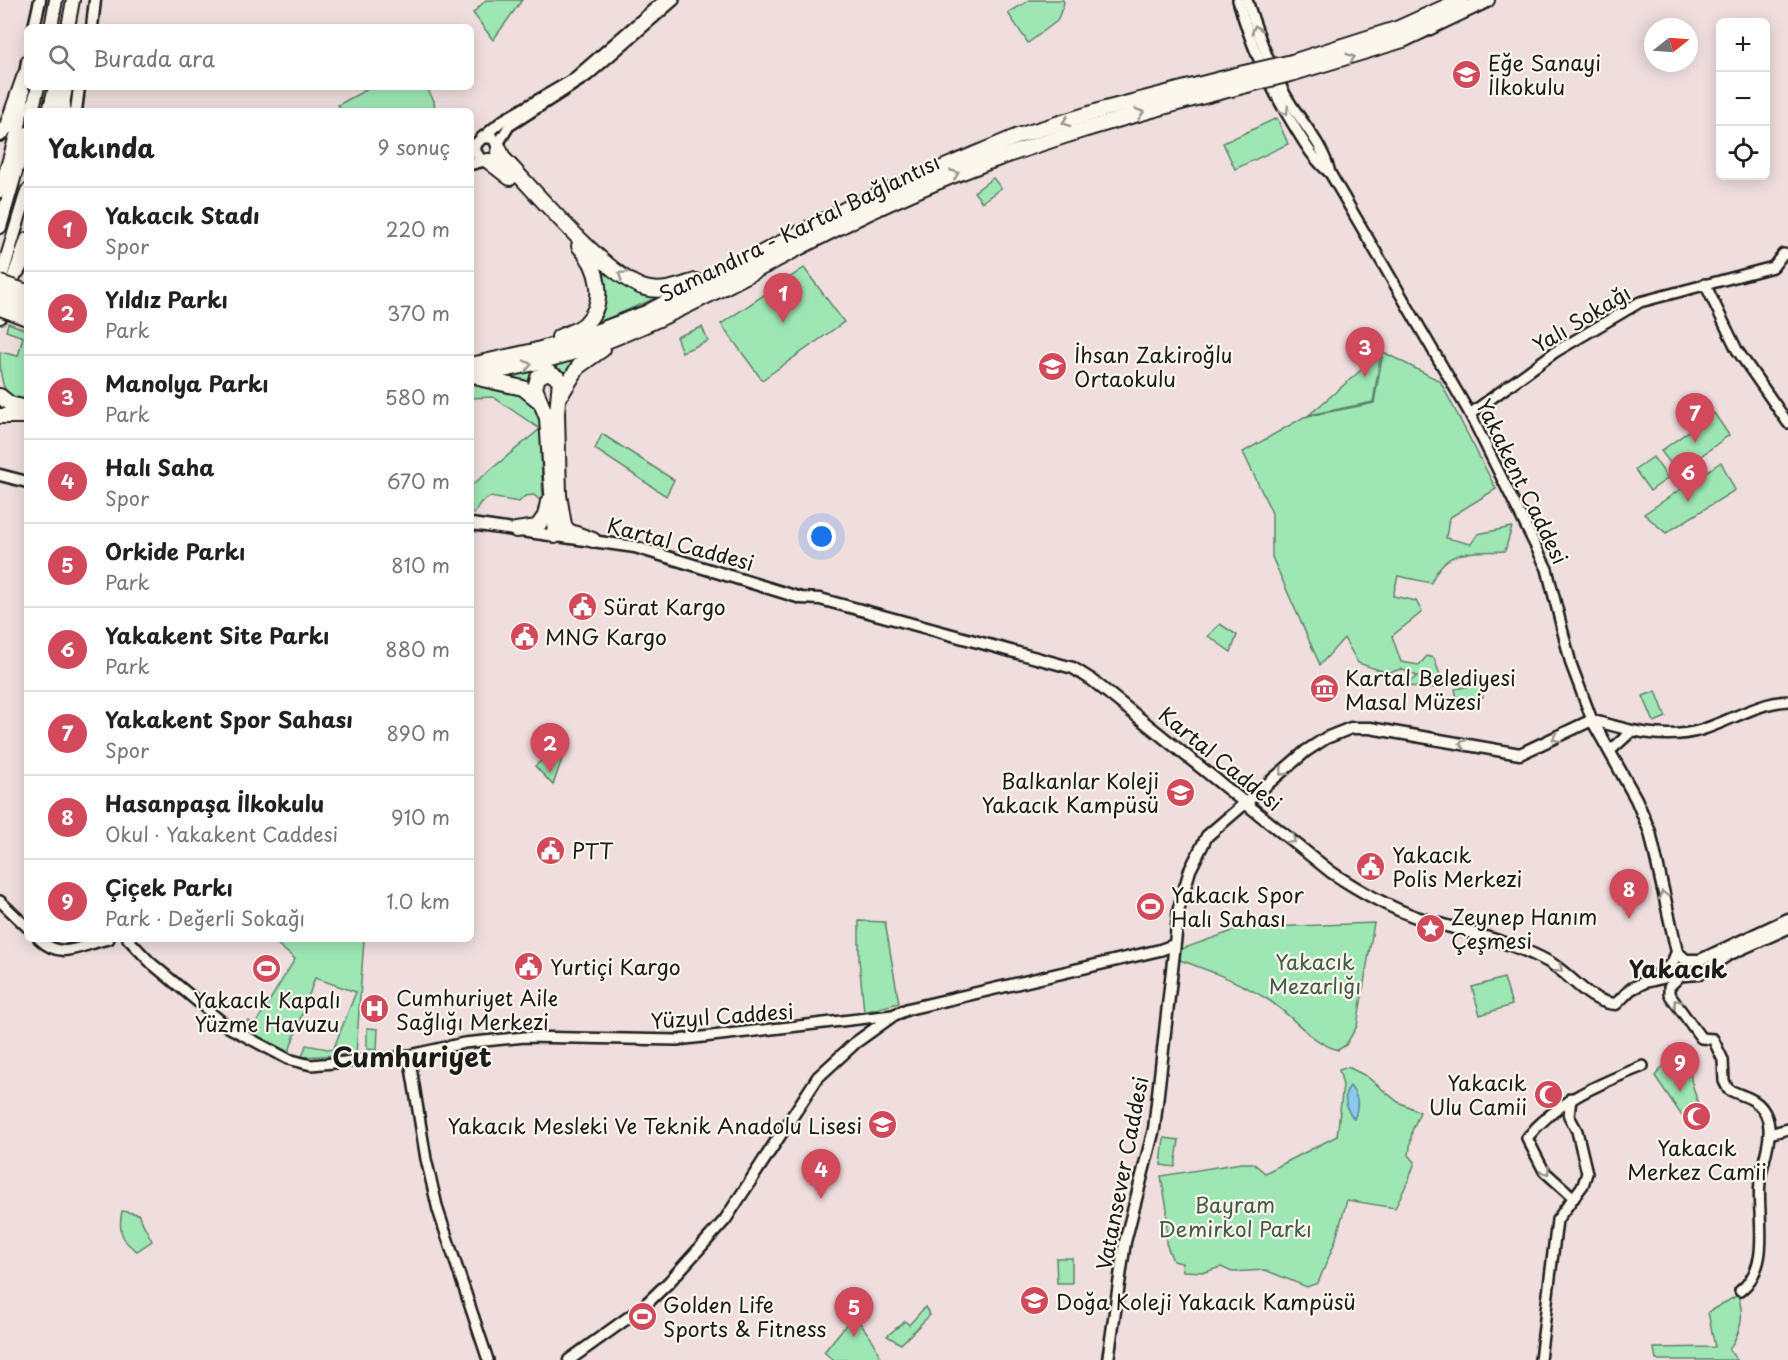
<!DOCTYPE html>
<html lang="tr">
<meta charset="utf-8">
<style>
:root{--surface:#fff;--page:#f2f2f2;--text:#202124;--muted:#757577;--line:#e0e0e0;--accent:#d1495b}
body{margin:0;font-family:"Playpen Sans",sans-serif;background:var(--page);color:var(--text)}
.controls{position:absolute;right:18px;top:18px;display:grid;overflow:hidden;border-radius:9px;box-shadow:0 3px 15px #0003}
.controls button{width:54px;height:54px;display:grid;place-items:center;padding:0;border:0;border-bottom:2px solid var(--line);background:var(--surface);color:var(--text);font:30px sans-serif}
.compass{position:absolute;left:1644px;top:18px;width:54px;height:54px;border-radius:50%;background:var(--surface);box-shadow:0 3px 15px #0003;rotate:73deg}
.you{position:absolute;left:822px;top:537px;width:21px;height:21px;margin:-15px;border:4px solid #fff;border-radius:50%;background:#1a73e8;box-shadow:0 0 0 9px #1a73e833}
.badge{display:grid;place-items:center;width:39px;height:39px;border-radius:50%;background:var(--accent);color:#fff;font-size:20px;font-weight:700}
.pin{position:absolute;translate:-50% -50px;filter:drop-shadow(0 2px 3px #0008)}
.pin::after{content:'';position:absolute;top:32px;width:21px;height:18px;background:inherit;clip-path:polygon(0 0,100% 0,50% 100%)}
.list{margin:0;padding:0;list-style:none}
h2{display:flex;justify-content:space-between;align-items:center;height:78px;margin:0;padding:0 24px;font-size:26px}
h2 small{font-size:20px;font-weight:400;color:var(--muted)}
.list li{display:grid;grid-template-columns:39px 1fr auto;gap:18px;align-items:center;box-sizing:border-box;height:84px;padding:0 24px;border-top:2px solid var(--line)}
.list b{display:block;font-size:22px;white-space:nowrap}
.list p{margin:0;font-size:20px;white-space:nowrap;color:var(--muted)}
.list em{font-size:20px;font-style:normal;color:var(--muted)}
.icon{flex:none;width:33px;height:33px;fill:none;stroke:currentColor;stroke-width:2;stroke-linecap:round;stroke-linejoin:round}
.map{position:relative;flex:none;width:1788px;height:1360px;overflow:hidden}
.search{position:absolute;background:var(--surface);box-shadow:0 3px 15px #0003;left:24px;top:24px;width:450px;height:66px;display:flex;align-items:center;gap:15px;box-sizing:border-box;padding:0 21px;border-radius:9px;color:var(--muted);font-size:22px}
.panel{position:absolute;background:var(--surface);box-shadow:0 3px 15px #0003;left:24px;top:108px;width:450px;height:834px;border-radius:9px}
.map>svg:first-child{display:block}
.green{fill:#9ee7b5;stroke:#5d8268;stroke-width:1.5}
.water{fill:#8ccaed;stroke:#5f8499;stroke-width:1.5}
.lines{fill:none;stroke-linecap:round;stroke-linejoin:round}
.tertiary-casing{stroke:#1c1c1c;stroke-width:14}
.secondary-casing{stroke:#1c1c1c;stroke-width:15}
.trunk-casing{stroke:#1c1c1c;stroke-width:16}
.motorway-casing{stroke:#1c1c1c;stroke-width:18}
.tertiary{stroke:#fbf7ec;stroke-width:9}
.secondary{stroke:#fbf7ec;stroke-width:10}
.trunk{stroke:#fbf7ec;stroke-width:12}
.motorway{stroke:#fbf7ec;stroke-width:14}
.motorway-bridge-casing{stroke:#1c1c1c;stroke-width:18;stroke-linecap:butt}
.motorway-bridge{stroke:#fbf7ec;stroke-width:14}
.oneway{stroke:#97948e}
.labels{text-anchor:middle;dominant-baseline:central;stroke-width:4.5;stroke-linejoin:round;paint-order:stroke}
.poi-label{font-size:21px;fill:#1c1c1c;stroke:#fbf7ec;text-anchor:start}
.street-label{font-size:21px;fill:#1c1c1c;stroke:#fbf7ec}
.park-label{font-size:21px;fill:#43594a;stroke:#fbf7ec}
.quarter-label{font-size:24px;font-weight:bold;fill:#1c1c1c;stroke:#fbf7ec}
.district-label{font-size:27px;font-weight:bold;fill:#1c1c1c;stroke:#fbf7ec}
</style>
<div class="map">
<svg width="1788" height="1360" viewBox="0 0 1788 1360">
<rect width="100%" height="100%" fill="#f0dedf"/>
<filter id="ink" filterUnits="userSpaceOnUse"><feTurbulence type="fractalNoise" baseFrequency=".0167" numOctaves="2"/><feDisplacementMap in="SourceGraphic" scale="12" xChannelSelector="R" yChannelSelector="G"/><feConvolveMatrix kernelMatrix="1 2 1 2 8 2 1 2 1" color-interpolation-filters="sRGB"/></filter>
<g filter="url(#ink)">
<g class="green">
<polygon points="486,0 522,0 493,40 473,13"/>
<polygon points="1030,0 1063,0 1064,3 1057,21 1028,43 1008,13"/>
<polygon points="371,87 426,87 434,101 435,111 342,111 338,105"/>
<polygon points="1277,118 1288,144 1235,169 1223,143"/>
<polygon points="993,178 1001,188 982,202 974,192"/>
<polygon points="598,265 663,295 590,326"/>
<polygon points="804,268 844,322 762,380 721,324"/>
<path d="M8,323L27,330V403C0,398 0,377 0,352L18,356L23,337L6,331Z"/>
<polygon points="702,327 708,341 682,352 676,337"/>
<polygon points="1381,352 1373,402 1309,415 1381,353"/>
<path d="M1383,352L1440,381L1496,489L1449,518L1446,538L1471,544L1478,534L1512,527L1505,551C1472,553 1445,547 1431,583L1398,576L1393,596L1416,601L1422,612L1392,636L1401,662L1419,665L1427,656L1434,658L1444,686L1434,688L1405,686L1417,676L1401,669L1388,673L1358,663L1344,638L1320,665L1272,557V513L1243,452L1304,417L1374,403Z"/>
<polygon points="585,356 565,377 551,368 530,387 508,376"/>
<polygon points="492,383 526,393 539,410 543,503 534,495 525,496 519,502 490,497 480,503 474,514 471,514 471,486 540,429 493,397 471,398 471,385"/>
<polygon points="1714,413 1729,435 1678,473 1661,451"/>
<polygon points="602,434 674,480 666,496 595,449"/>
<polygon points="1653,457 1668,478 1650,491 1635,470"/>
<polygon points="1721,462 1735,490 1666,533 1644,514"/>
<polygon points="1220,624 1237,635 1231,652 1208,636"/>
<polygon points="1480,684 1483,697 1458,703 1455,689"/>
<polygon points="1656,691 1666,717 1654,722 1643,696"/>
<polygon points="548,755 562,759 553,785 535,766"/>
<polygon points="859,921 885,922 899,1003 864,1012 859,959"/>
<path d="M1374,923L1357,1026L1346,1045L1338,1050C1309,1042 1292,1014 1267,999C1238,981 1208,970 1177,959L1179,950L1241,928Z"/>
<polygon points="271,939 364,939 356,1054 302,1057 306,1045 333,1050 356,992 315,978 288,1054 245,1030 247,1021 256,1023 295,959"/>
<polygon points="1504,978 1512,1005 1480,1015 1472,987"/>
<polygon points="367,1028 378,1029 377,1050 367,1049"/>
<polygon points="1681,1045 1690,1057 1691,1080 1698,1103 1682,1116 1655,1076"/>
<polygon points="1348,1067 1366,1076 1398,1102 1420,1112 1412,1131 1409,1155 1415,1162 1409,1179 1395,1208 1347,1200 1335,1242 1318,1283 1307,1287 1265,1270 1232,1272 1221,1267 1205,1272 1183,1271 1182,1263 1173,1261 1166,1243 1167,1209 1161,1176 1241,1163 1253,1163 1265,1173 1337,1136 1343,1085 1339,1070"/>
<polygon points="1164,1138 1179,1140 1175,1167 1161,1165"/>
<path d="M122,1211L138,1214L152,1241L137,1251C121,1241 118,1230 122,1211Z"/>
<polygon points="1056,1258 1072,1258 1072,1283 1057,1283"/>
<path d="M1738,1295C1745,1316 1741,1331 1729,1350L1737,1360H1656L1654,1348L1715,1347L1708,1312Z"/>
<polygon points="925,1307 930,1315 901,1344 887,1336 905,1321 909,1325"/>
<polygon points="854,1315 874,1342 881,1360 833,1360 824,1352"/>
</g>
<path class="water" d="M1350,1086C1359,1097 1359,1107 1354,1119C1346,1111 1342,1095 1350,1086Z"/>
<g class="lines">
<defs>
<g id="tertiary">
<path d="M1238,0C1251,46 1268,85 1294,126C1305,144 1314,160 1330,173"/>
<path d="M1247,0C1257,32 1269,64 1285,94C1299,120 1323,143 1330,173L1470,414L1547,569L1571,664L1592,720C1627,730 1664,741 1701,730C1730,721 1757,703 1788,701"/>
<polyline points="483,137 503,120 572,80 664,0"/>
<polyline points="498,144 509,126 587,76 674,0"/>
<polyline points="1705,284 1737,350 1788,423"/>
<polyline points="1470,414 1555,352 1640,302 1773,267 1783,254 1788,255"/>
<polyline points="1610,751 1632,731"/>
<polyline points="0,901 27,927"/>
<path d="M39,939C63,962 81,944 109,939"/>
<polyline points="128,939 151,963 228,1027 288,1059 311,1065 401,1057 464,1043 525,1037 677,1040 893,1015"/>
<path d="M1681,975L1669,987V994L1701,1038L1713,1039L1723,1060L1724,1081L1728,1089C1742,1097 1757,1097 1765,1113C1776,1134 1762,1160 1760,1181C1756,1216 1773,1265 1740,1291"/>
<polyline points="409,1055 426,1159 438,1210 488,1360"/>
<polyline points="1769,1134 1788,1129"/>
<path d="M1574,1198L1544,1171L1527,1138C1557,1100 1600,1084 1643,1066"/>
<polyline points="1540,1360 1557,1220 1583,1185 1587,1173 1577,1131 1569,1116 1571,1098"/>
</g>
<g id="secondary">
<polyline points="34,27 40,0"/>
<polyline points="92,27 95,0"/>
<polyline points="25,75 27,61"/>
<polyline points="76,111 79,87"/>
<polyline points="471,164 495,158 499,148 493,138 483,137 476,144 475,151 481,160"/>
<polyline points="0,475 27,482"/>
<path d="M471,524L635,547L801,598L820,599L861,610L1073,668L1092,680L1331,872C1358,890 1386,906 1416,917C1460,931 1506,939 1547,961C1571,973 1586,1002 1616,1004L1631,989L1645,982L1671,976L1699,974L1728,955L1788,928"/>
<polyline points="1677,952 1686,960 1700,960 1788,919"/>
<polyline points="569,1360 643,1307 669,1282 725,1220 818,1077 855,1043 894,1015 908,1009 1160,950 1174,945"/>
<polyline points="1108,1360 1125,1242 1154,1129 1179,908 1190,870 1207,836 1306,751 1326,738 1351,728 1370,728 1520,754 1592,720 1636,799 1650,832 1677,952 1672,964 1651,979"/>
</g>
<g id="trunk">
<polyline points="51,27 56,0"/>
<polyline points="68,27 73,0"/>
<polyline points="32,111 38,87"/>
<polyline points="49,111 55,87"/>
<polyline points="62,111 66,87"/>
<polyline points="0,191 20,122 23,91"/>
<polyline points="0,227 27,133"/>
<polyline points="0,280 27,191"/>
<polyline points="0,317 27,239"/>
</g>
<g id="motorway">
<polyline points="1292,62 1399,28 1461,0"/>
<polyline points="1294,73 1403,40 1487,0"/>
<polyline points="63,111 63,104"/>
<polyline points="0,134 7,126 25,75"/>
<path d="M499,148L503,158C533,189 607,277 645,288C663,293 679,286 695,281"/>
<polyline points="488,161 510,178"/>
<polyline points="17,271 27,252"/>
<path d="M559,337C567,333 579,330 585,324C608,302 598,266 579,246"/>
<polyline points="471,365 534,351 582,337 646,313 848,208 1018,136 1105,109 1244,73"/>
<path d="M471,376C523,367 575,355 624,334C715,297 799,244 889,203C1004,150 1124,116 1247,85"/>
<polyline points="482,379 523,388 538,400"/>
<polyline points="562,393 579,366 603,349"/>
<polyline points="0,396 10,404 27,408"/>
<polyline points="0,416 27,416"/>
<polyline points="516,530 537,527 545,516 548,502"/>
<polyline points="555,536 547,418 535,388 538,377 548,372 560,379 557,413 559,495 564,525 568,531 593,540"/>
</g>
</defs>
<use href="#tertiary" class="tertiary-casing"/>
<use href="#secondary" class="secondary-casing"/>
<use href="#trunk" class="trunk-casing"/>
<use href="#motorway" class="motorway-casing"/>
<use href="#tertiary" class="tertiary"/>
<use href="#secondary" class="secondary"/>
<use href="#trunk" class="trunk"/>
<use href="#motorway" class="motorway"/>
<defs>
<g id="motorway-bridge">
<polyline points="1244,73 1292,62"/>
<polyline points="1247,85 1294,73"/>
<polyline points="0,283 27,292"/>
<polyline points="0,296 27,305"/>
<polyline points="0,308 27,318"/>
</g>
</defs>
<use href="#motorway-bridge" class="motorway-bridge-casing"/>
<use href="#motorway-bridge" class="motorway-bridge"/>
</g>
<defs><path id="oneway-chevron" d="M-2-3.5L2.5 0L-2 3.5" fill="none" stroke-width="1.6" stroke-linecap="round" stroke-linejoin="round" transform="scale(1.5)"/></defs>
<g class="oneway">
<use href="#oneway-chevron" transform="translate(1256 29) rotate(-108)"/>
<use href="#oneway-chevron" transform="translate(1351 58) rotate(-17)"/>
<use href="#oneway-chevron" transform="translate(1285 111) rotate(58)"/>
<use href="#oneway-chevron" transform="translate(1140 113) rotate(-16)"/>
<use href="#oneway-chevron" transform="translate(1066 122) rotate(163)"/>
<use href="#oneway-chevron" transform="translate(955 174) rotate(-22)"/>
<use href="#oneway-chevron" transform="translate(622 275) rotate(-145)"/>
<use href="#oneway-chevron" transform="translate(528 365) rotate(-12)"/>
<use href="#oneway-chevron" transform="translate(1556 738) rotate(151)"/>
<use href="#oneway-chevron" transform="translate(1463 744) rotate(-169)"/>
<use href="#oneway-chevron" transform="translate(1283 772) rotate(138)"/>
<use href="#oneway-chevron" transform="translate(1292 840) rotate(40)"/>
<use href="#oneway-chevron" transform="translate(1663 895) rotate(-104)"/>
<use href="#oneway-chevron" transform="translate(1559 969) rotate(38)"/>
<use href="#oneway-chevron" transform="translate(1677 1003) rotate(-129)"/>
<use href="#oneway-chevron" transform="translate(1546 1171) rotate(56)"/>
</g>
</g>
<defs>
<symbol id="school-disc" viewBox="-11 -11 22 22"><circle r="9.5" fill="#d1495b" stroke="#fbf7ec"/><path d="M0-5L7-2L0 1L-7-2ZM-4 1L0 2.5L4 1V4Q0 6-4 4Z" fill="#fff"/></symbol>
<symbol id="civic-disc" viewBox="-11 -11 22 22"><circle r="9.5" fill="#d1495b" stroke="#fbf7ec"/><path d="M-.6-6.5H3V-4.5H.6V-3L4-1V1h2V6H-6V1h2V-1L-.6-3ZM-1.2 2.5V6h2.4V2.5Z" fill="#fff"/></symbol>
<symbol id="museum-disc" viewBox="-11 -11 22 22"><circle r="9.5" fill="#d1495b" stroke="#fbf7ec"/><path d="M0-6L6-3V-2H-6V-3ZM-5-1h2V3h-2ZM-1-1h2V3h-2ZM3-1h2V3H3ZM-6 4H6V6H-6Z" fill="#fff"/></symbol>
<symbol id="stadium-disc" viewBox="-11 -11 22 22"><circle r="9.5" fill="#d1495b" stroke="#fbf7ec"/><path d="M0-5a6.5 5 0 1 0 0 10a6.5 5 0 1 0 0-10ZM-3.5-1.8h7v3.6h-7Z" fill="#fff"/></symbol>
<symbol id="sight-disc" viewBox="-11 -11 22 22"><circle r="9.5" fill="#d1495b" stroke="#fbf7ec"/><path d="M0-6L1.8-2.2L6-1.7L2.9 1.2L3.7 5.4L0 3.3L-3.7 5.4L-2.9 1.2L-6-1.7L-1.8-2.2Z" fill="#fff"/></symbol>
<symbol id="hospital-disc" viewBox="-11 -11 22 22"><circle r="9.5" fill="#d1495b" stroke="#fbf7ec"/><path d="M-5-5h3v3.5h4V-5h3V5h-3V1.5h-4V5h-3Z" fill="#fff"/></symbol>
<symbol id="mosque-disc" viewBox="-11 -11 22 22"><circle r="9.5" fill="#d1495b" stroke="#fbf7ec"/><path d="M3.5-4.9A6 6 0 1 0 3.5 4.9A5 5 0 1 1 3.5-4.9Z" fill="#fff"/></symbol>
</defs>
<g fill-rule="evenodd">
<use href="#school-disc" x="1450" y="58" width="33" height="33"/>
<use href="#school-disc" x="1036" y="350" width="33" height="33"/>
<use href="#civic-disc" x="566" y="590" width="33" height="33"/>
<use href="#civic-disc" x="508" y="620" width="33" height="33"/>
<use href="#museum-disc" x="1308" y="672" width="33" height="33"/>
<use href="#school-disc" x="1164" y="776" width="33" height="33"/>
<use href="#civic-disc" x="534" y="834" width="33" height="33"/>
<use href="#civic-disc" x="1354" y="850" width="33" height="33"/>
<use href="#stadium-disc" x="1134" y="890" width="33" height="33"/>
<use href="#sight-disc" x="1414" y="912" width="33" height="33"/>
<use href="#civic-disc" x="512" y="950" width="33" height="33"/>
<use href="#stadium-disc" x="250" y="952" width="33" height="33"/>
<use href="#hospital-disc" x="358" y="992" width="33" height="33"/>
<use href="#mosque-disc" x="1532" y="1078" width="33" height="33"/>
<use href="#mosque-disc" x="1680" y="1100" width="33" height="33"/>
<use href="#school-disc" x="866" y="1108" width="33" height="33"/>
<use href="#school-disc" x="1018" y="1284" width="33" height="33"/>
<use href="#stadium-disc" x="626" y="1300" width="33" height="33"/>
</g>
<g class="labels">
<g class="poi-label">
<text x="1488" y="62">Eğe Sanayi<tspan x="1488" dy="24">İlkokulu</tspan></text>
<text x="1074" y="354">İhsan Zakiroğlu<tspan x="1074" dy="24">Ortaokulu</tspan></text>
<text x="603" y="606">Sürat Kargo</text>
<text x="545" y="636">MNG Kargo</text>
<text x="1345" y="677">Kartal Belediyesi<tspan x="1345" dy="24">Masal Müzesi</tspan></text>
<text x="1159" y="780" text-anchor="end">Balkanlar Koleji<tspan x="1159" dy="24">Yakacık Kampüsü</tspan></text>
<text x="572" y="850">PTT</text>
<text x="1392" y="854">Yakacık<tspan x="1392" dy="24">Polis Merkezi</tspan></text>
<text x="1171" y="894">Yakacık Spor<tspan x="1171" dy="24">Halı Sahası</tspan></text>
<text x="1451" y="916">Zeynep Hanım<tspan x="1451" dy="24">Çeşmesi</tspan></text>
<text x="550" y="966">Yurtiçi Kargo</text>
<text x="396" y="997">Cumhuriyet Aile<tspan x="396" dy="24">Sağlığı Merkezi</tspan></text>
<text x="267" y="999" text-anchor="middle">Yakacık Kapalı<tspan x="267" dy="24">Yüzme Havuzu</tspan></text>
<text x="1527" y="1082" text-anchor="end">Yakacık<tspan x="1527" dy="24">Ulu Camii</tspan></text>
<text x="862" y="1125" text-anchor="end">Yakacık Mesleki Ve Teknik Anadolu Lisesi</text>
<text x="1697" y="1147" text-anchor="middle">Yakacık<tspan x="1697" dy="24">Merkez Camii</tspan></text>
<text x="1056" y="1301">Doğa Koleji Yakacık Kampüsü</text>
<text x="663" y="1304">Golden Life<tspan x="663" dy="24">Sports &amp; Fitness</tspan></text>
</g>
<g class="street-label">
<text transform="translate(799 227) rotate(-26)">Samandıra - Kartal Bağlantısı</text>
<text transform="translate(1581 318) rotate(-31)">Yalı Sokağı</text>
<text transform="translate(1523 481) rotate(64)">Yakakent Caddesi</text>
<text transform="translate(681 543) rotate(15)">Kartal Caddesi</text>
<text transform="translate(1221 758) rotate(39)">Kartal Caddesi</text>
<text transform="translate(722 1015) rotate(-4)">Yüzyıl Caddesi</text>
<text transform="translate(1121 1173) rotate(-79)">Vatansever Caddesi</text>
</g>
<g class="park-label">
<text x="1315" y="961">Yakacık<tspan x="1315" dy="24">Mezarlığı</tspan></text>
<text x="1235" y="1204">Bayram<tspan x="1235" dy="24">Demirkol Parkı</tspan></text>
</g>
<g class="quarter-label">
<text x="1678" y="968">Yakacık</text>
</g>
<g class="district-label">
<text x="412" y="1055">Cumhuriyet</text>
</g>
</g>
</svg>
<div class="controls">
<button>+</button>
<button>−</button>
<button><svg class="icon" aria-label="locate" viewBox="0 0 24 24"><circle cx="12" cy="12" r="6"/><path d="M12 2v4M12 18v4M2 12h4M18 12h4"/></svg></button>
</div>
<svg class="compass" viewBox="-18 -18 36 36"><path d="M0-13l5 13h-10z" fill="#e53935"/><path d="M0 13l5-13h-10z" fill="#757577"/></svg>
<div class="you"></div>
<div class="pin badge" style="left:783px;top:323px">1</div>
<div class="pin badge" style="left:550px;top:773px">2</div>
<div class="pin badge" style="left:1365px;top:377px">3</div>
<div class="pin badge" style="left:821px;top:1199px">4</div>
<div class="pin badge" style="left:854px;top:1337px">5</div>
<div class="pin badge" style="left:1688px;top:502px">6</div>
<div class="pin badge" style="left:1695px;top:443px">7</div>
<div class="pin badge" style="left:1629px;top:919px">8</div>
<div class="pin badge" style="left:1680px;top:1092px">9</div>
<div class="search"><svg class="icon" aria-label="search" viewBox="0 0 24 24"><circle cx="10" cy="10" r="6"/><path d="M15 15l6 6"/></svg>Burada ara</div>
<section class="panel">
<h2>Yakında<small>9 sonuç</small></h2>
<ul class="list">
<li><span class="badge">1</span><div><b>Yakacık Stadı</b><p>Spor</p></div><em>220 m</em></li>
<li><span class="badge">2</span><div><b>Yıldız Parkı</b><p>Park</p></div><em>370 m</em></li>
<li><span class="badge">3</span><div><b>Manolya Parkı</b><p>Park</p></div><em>580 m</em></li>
<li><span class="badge">4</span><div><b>Halı Saha</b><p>Spor</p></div><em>670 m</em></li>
<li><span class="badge">5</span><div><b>Orkide Parkı</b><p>Park</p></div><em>810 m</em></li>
<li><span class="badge">6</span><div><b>Yakakent Site Parkı</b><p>Park</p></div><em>880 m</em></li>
<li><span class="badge">7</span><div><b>Yakakent Spor Sahası</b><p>Spor</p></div><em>890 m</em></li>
<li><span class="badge">8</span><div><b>Hasanpaşa İlkokulu</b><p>Okul · Yakakent Caddesi</p></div><em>910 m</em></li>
<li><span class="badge">9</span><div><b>Çiçek Parkı</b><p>Park · Değerli Sokağı</p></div><em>1.0 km</em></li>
</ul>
</section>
</div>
